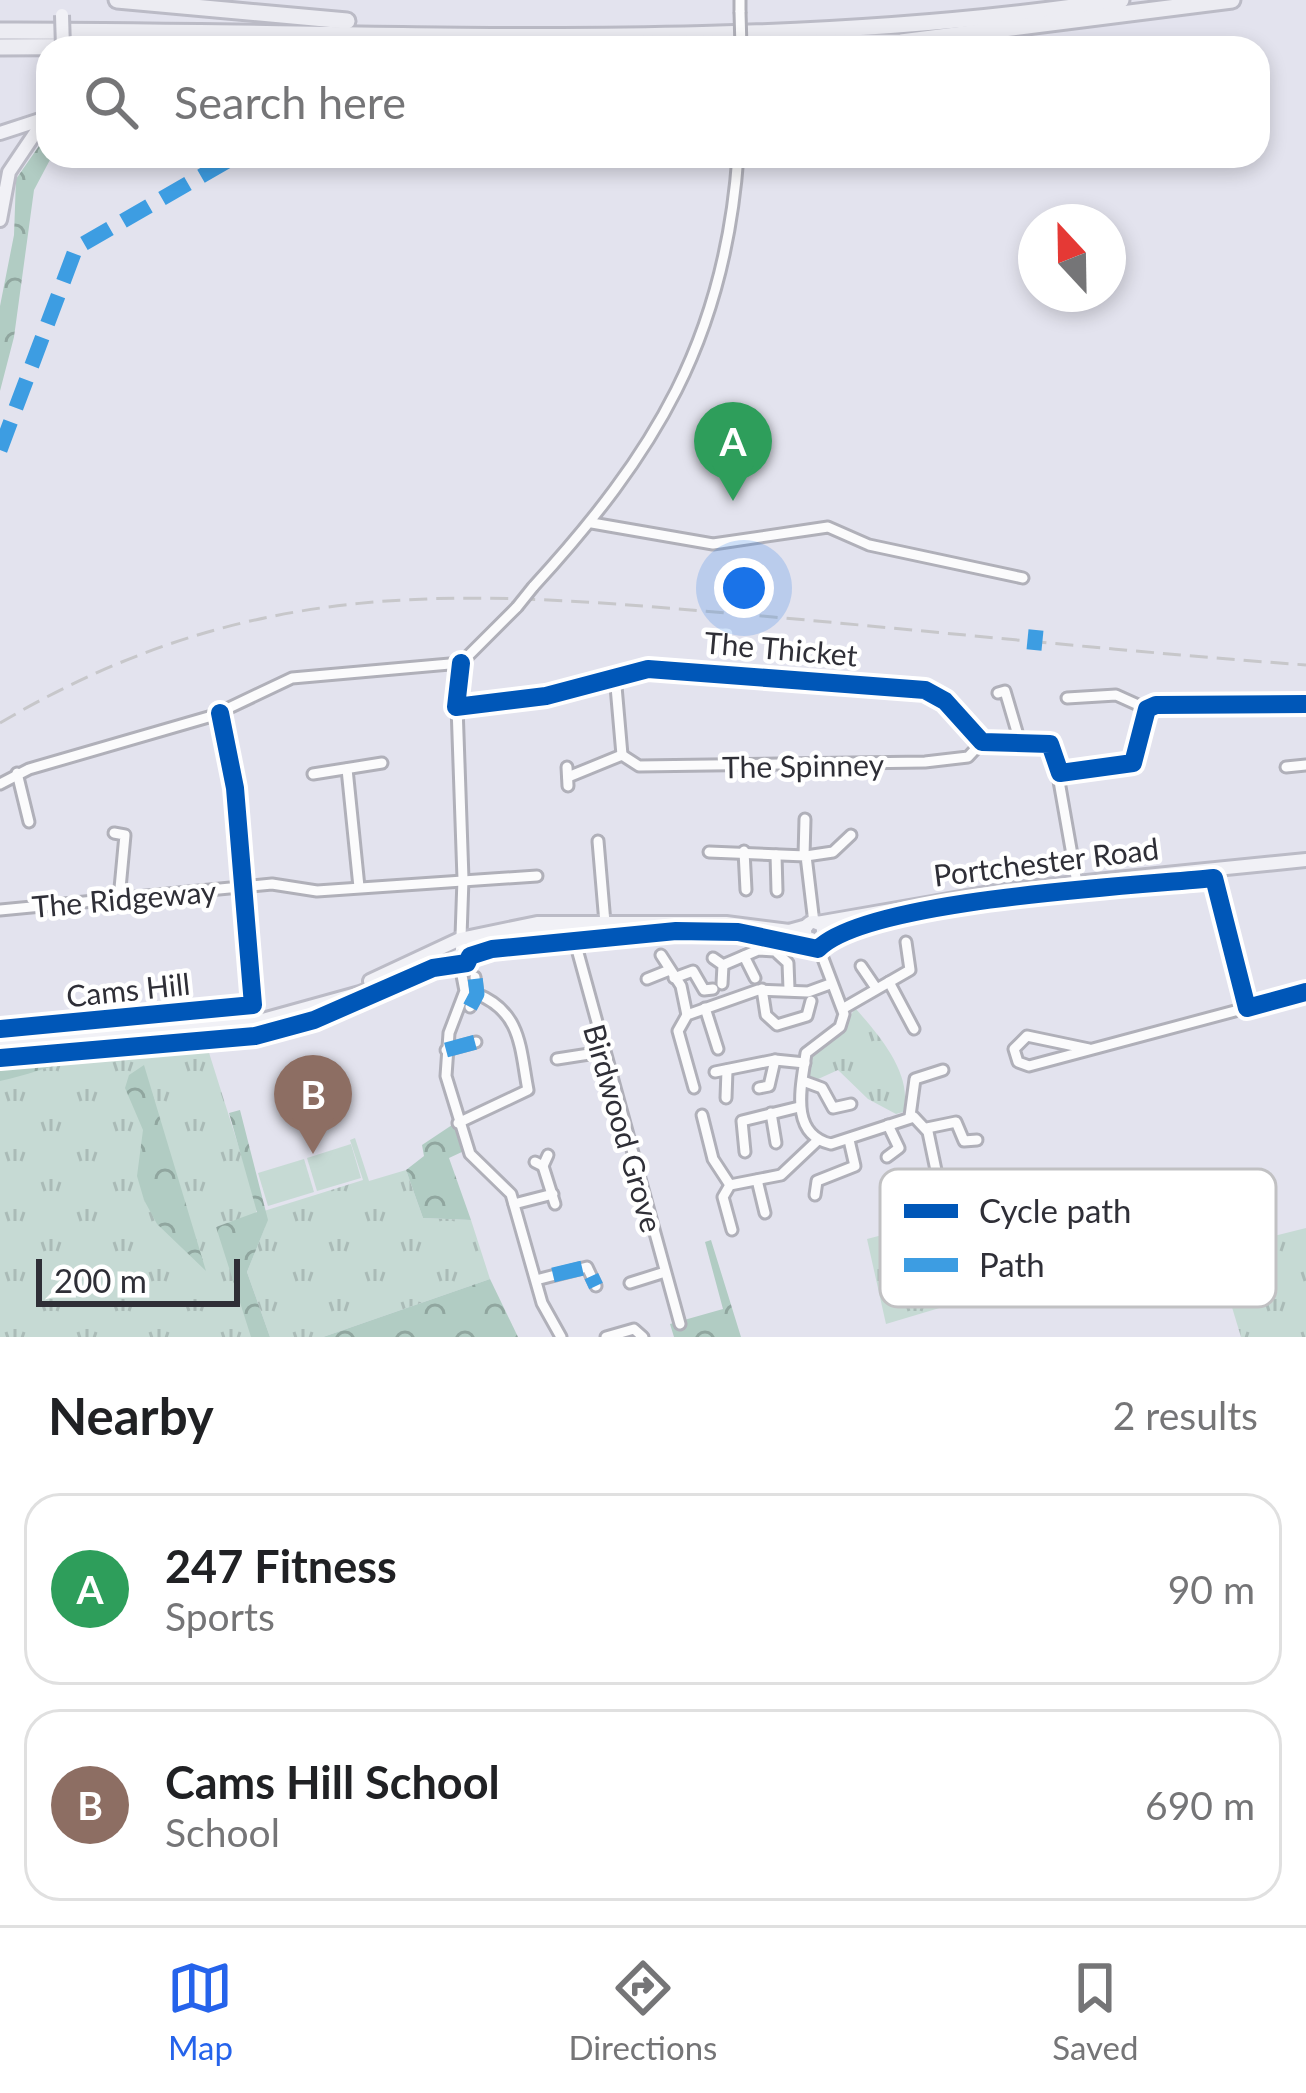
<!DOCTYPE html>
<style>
:root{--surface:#fff;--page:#f6f6f6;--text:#202124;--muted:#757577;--line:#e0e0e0;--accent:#2563eb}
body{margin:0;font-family:Lato,sans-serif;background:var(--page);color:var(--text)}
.compass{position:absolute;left:1018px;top:204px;width:108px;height:108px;border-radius:50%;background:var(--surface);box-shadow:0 6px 18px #0003;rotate:338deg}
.scale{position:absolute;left:36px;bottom:30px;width:204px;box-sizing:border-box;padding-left:12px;border:6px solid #2f2f37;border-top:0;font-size:33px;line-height:42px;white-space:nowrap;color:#2f2f37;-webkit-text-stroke:9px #fff;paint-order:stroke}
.you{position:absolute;left:744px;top:588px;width:42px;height:42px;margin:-30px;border:9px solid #fff;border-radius:50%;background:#1a73e8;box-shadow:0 0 0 18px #1a73e833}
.badge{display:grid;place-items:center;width:78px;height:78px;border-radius:50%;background:var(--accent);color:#fff;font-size:39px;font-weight:700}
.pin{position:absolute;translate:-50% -99px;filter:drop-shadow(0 3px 6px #0008)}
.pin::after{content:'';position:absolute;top:63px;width:42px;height:36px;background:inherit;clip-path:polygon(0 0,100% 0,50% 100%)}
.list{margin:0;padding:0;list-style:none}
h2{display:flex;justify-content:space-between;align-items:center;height:156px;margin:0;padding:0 48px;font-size:51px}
h2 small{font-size:39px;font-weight:400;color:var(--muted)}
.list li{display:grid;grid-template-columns:78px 1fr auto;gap:36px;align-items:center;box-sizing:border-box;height:192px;margin:0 24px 24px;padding:0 24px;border:3px solid var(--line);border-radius:36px}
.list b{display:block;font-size:45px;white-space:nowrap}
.list p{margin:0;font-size:39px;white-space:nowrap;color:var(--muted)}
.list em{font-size:39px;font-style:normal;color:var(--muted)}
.icon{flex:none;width:66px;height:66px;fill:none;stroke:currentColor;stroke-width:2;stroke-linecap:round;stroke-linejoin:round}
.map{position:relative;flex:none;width:1306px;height:1337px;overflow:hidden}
.search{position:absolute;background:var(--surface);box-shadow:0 6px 18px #0003;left:36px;right:36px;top:36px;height:132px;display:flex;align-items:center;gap:30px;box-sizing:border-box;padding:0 42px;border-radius:36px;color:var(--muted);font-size:45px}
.sheet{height:588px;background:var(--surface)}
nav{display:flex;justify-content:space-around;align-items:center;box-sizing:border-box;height:168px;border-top:3px solid var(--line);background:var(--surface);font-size:33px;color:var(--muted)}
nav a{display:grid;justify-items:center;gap:6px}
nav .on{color:var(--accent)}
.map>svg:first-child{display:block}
.grass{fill:url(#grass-tufts)}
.forest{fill:url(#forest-crowns)}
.pitch{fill:#c6dad4}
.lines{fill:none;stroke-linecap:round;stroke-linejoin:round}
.minor-casing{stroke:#b0b0b9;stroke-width:15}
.major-casing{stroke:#bbbbc6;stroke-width:18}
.highway-casing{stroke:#bbbbc6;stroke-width:21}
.minor{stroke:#fbfbfc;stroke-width:9}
.major{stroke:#f1f1f6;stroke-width:12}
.highway{stroke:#ececf2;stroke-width:15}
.rail{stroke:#c7c7ca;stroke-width:3;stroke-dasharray:18 9;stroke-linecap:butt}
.minor-bridge-casing{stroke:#b0b0b9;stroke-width:15;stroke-linecap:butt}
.major-bridge-casing{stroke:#bbbbc6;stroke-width:18;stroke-linecap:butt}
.minor-bridge{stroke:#fbfbfc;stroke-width:9}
.major-bridge{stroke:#f1f1f6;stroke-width:12}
.quiet{stroke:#3d9de2;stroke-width:15;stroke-dasharray:30 15;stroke-linecap:butt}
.cycleway-casing{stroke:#fff;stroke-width:26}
.cycleway{stroke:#0057b8;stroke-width:18}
.labels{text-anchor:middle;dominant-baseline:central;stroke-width:9;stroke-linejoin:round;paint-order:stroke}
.street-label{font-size:30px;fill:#2f2f37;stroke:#fff}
.key{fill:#fff;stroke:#c1c1c3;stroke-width:3}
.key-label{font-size:33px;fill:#2f2f37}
</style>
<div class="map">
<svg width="1306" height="1337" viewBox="0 0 1306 1337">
<defs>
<pattern id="grass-tufts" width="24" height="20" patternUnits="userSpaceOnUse" patternTransform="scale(3)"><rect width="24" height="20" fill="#c6dad4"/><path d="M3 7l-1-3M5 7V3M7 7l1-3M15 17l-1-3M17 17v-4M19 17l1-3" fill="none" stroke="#aabbb7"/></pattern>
<pattern id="forest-crowns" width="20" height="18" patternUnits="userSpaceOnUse" patternTransform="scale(3)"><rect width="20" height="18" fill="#b1ccc3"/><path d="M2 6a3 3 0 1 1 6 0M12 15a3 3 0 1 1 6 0" fill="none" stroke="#90a69f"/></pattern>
</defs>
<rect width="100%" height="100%" fill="#e3e3ee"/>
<g class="grass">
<path d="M855,1008C879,1035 914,1075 903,1112L896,1114L868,1099L838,1070L816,1080L809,1075L812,1050L842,1030Z"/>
<polygon points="205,1040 258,1208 255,1214 216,1227 263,1337 0,1337 0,1058"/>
<polygon points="355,1138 369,1181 406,1170 423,1218 471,1220 490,1279 323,1337 270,1337 247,1272 265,1227 264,1211 363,1180 350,1140"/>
<polygon points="1008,1202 1030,1281 886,1324 867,1239"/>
<polygon points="1306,1228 1306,1337 1241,1337 1215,1251"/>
</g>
<g class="forest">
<polygon points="48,133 52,156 34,190 14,337 0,391 0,306 14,235 16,179"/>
<path d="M77,1051L74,1063C47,1065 27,1076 0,1081V1058Z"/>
<polygon points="144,1065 206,1271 157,1224 144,1200 137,1176 143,1130 125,1088 129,1075"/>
<polygon points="240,1110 268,1220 247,1272 270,1337 251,1337 216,1227 257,1212 229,1113"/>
<polygon points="455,1123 464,1151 449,1158 471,1220 423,1218 406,1170 424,1156 422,1145"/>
<polygon points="711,1240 741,1337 674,1337 670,1324 723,1309 705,1242"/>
<polygon points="490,1279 518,1337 323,1337"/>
</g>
<g class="pitch">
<polygon points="351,1144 361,1178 317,1191 307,1158"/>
<polygon points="304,1159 314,1192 268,1206 258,1173"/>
</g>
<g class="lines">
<defs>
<g id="minor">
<polyline points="740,0 740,12"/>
<polyline points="592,523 713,544 828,527 869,545 1023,578"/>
<path d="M533,587C655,454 725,339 738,156"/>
<polyline points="517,607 461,663 456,677 463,879 460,965 465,991 449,1033 446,1076 470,1154 511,1194 542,1303 561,1337"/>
<polyline points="615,675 622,755"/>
<polyline points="998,693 1005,691 1020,742"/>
<polyline points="1067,698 1116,695 1147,709"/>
<polyline points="456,707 546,696 648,669 925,690 945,701 982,742 1040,741 1053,747 1077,883"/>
<polyline points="567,767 568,786"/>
<polyline points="1286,767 1306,765"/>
<polyline points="347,769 359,887"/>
<polyline points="17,773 29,822"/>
<polyline points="1060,773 1133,763 1147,709 1156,705 1306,704"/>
<polyline points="313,774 382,763"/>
<polyline points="568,777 622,755 639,766 925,762 968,757 982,742"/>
<polyline points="0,784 29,769 212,716 292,678 461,663"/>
<polyline points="114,833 125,835 119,899"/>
<polyline points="598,841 605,923"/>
<polyline points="744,851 746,890"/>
<polyline points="709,852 806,856 814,923"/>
<polyline points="776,855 777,891"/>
<polyline points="804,856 805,819"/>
<polyline points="806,856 833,852 851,835"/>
<polyline points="1213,872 1247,1008"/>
<polyline points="0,910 272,884 317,891 537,876"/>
<polyline points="572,931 680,1324"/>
<path d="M816,940L844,1014L840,1027L806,1053C802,1084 788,1134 831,1144L914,1117L928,1132L937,1175"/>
<polyline points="661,955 681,986 687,1015"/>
<polyline points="744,956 755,978"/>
<polyline points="713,958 723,965 722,984"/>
<polyline points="723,965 758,950 775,951 788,963 789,989"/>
<polyline points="861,966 876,988"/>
<polyline points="674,978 693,971 704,990 713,989"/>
<polyline points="647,979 667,971"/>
<polyline points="889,982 914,1029"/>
<polyline points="762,989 766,1015 777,1025 807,1016 811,1001"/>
<polyline points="470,1007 477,994 475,977"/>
<polyline points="705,1008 718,1049"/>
<polyline points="844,1008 910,970 906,942"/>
<polyline points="0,1029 253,1005 235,788 220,713"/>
<polyline points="1089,1049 1027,1036 1014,1049 1018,1062 1029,1066 1306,992"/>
<polyline points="446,1050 476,1042"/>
<polyline points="557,1059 602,1052"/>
<polyline points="715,1072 775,1060 805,1063"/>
<polyline points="803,1081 822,1088 833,1108 851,1104"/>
<polyline points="694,1088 678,1031 687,1015 758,990 808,992 830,984"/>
<polyline points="759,1088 769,1086 775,1060"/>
<polyline points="726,1098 727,1070"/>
<polyline points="771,1113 776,1143"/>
<polyline points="702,1115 713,1159 730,1185"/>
<polyline points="910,1116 915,1079 943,1070"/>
<path d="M458,1123L528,1090C520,1049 522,1012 477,994"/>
<polyline points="927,1128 956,1122 964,1141 977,1140"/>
<polyline points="745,1152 742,1121 799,1107"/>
<polyline points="887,1157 899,1148 888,1125"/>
<polyline points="535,1162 543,1166 548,1155"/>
<polyline points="543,1166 555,1204"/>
<polyline points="757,1180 765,1213"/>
<polyline points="815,1195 817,1181 855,1166 849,1140"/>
<polyline points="514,1204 553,1194"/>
<polyline points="732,1230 723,1197 730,1185 781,1175 818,1140"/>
<polyline points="536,1280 587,1267 596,1286"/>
<polyline points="630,1283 665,1272"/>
<polyline points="606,1337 634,1329 643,1337"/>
</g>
<g id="major">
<polyline points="0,133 43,119"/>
<polyline points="0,220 9,172 46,117"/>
<circle cx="814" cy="931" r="9"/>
<polyline points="817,923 1006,890 1306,860"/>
<polyline points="768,931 787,941 811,939"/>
<polyline points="820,937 859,922"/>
<polyline points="370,981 460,939 537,923 726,923 789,931 807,926"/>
<polyline points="0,1045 259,1021 360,993 494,942 601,923"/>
</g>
<g id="highway">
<polyline points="117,0 347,21"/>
<path d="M0,31C370,30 756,57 1121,0"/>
<polyline points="0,47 901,42 1232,0"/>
</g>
</defs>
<use href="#minor" class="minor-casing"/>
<use href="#major" class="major-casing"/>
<use href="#highway" class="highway-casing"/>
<use href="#minor" class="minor"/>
<use href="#major" class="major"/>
<use href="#highway" class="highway"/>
<path class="rail" d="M0,723C266,566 482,592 773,617C951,633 1128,652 1306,665"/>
<defs>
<g id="minor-bridge">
<polyline points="740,12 741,48"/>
<polyline points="517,607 533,587"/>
</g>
<polyline id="major-bridge" points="62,15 63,48"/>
</defs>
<use href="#minor-bridge" class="minor-bridge-casing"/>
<use href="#major-bridge" class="major-bridge-casing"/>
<use href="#minor-bridge" class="minor-bridge"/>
<use href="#major-bridge" class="major-bridge"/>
<g class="quiet">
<polyline points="0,450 76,248 236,156"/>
<polyline points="1034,650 1036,630"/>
<polyline points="470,1007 477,994 475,977"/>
<polyline points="446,1050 476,1042"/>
<polyline points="553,1275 587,1267 596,1286"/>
</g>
<defs>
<g id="cycleway">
<polyline points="461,663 456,707 546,696 648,669 925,690 945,701 982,742 1050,744 1060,773 1133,763 1147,709 1156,705 1306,704"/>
<polyline points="0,1029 253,1005 235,788 220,713"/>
<path d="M0,1058L255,1036L314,1020L433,968L467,963L470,956L492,949L676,931L738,932L818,949C867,899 1135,886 1214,878L1247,1008L1306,992"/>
</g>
</defs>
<use href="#cycleway" class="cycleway-casing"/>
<use href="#cycleway" class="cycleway"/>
</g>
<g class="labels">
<g class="street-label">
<text transform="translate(781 648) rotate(5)">The Thicket</text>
<text transform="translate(803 765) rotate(-1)">The Spinney</text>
<text transform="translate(1046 861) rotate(-7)">Portchester Road</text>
<text transform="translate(124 898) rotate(-5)">The Ridgeway</text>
<text transform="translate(128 989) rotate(-6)">Cams Hill</text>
<text transform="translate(624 1128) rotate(74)">Birdwood Grove</text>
</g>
</g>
<rect x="880" y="1169" width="396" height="138" rx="18" class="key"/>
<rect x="904" y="1204" width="54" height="14" fill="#0057b8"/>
<rect x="904" y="1258" width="54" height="14" fill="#3d9de2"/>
<g class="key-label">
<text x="979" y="1223">Cycle path</text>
<text x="979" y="1277">Path</text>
</g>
</svg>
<svg class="compass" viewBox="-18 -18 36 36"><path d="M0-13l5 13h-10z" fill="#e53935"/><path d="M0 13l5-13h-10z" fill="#757577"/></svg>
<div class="scale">200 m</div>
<div class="you"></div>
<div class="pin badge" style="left:733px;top:501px;background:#2e9e5b">A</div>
<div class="pin badge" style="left:313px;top:1154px;background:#8d6e63">B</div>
<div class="search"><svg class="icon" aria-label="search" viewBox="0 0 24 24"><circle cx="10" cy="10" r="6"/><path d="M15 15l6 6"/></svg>Search here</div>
</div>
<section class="sheet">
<h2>Nearby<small>2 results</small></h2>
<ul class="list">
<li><span class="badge" style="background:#2e9e5b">A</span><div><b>247 Fitness</b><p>Sports</p></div><em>90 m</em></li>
<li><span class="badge" style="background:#8d6e63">B</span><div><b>Cams Hill School</b><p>School</p></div><em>690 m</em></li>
</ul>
</section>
<nav>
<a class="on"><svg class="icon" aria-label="map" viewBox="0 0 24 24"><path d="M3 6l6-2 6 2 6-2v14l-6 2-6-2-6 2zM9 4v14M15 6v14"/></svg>Map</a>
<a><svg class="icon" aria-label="directions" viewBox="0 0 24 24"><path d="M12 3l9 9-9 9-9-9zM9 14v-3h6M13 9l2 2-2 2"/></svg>Directions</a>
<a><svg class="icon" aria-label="saved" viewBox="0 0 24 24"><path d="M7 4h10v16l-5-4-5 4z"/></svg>Saved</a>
</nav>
